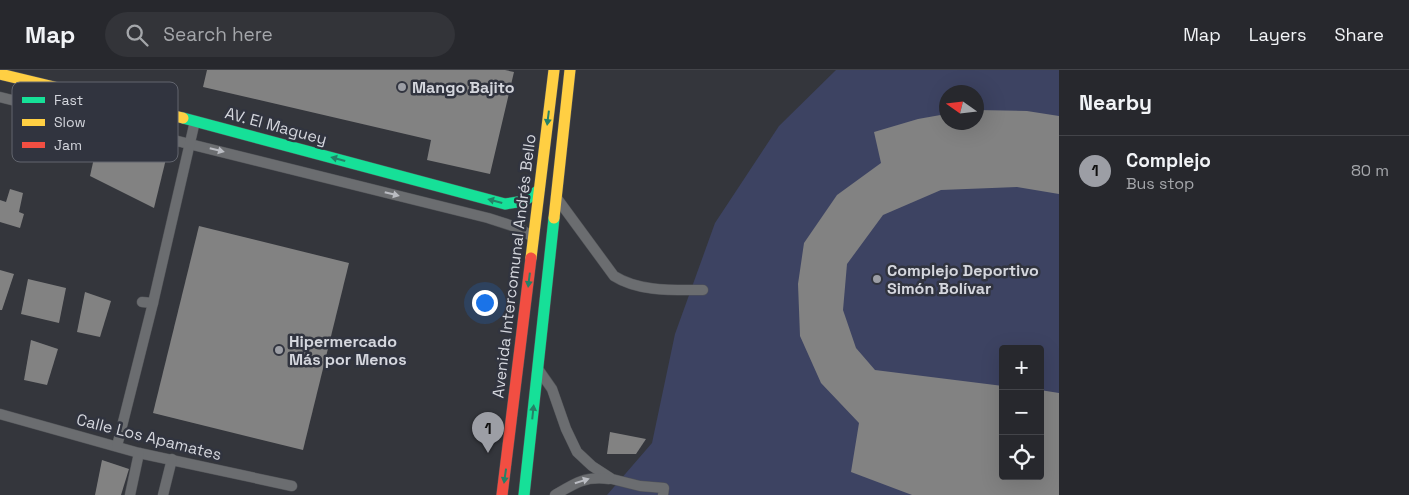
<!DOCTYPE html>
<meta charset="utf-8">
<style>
:root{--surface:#27282d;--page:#333439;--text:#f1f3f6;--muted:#a4a6aa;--line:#434449;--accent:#9c9ea5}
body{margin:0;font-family:"Space Grotesk",sans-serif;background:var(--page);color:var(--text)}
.controls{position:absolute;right:15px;bottom:15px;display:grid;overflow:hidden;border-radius:5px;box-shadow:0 5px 20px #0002}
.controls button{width:45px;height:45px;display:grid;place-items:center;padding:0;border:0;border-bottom:1px solid var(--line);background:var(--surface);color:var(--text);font:25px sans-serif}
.compass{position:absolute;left:939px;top:15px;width:45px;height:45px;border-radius:50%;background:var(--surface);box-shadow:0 5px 20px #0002;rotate:284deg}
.you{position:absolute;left:484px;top:232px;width:18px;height:18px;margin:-12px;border:4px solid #fff;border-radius:50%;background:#1a73e8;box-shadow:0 0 0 8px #1a73e833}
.badge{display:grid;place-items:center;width:32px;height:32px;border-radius:50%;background:var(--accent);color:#111;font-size:16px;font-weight:700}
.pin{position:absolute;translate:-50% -41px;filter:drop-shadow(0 1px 2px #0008)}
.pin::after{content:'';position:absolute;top:26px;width:18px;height:15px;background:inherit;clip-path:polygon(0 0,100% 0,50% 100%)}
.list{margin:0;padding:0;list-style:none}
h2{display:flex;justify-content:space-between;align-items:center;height:65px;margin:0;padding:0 20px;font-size:21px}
h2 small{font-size:16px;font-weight:400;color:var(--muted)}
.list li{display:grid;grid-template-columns:32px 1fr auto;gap:15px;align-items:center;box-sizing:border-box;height:70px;padding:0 20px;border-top:1px solid var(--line)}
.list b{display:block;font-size:19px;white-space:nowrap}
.list p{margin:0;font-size:16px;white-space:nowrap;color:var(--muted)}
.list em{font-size:16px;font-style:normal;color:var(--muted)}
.icon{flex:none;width:28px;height:28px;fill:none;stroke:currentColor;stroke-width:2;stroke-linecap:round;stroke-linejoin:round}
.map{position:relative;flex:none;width:1059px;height:425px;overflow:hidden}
header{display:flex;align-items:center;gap:30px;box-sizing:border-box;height:70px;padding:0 25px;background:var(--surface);border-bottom:1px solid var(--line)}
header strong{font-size:24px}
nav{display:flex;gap:28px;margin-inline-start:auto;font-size:18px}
.search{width:350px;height:45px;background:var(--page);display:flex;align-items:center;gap:12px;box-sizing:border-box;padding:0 18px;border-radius:28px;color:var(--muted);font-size:19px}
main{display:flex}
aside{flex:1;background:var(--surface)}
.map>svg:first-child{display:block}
.green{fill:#3d4362;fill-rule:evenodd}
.building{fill:#828282}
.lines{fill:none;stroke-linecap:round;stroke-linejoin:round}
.street-casing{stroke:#525458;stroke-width:11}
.fast-casing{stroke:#525458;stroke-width:12}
.slow-casing{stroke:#525458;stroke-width:12}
.jam-casing{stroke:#525458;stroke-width:12}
.street{stroke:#6b6d70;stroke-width:10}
.fast{stroke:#16e098;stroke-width:11}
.slow{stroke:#ffcf43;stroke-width:11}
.jam{stroke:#f24e42;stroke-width:11}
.oneway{fill:#258167}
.oneway2{fill:#babcc2}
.poi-dot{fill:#9c9ea5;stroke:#31343f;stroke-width:2}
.labels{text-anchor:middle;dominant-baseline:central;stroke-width:5;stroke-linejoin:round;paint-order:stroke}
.poi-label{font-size:16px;font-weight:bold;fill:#d4d6dd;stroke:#31343f;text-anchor:start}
.street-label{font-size:16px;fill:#d4d6dd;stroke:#31343f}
.key{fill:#31343f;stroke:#62656e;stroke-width:1}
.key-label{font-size:14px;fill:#d4d6dd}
</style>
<header>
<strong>Map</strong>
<div class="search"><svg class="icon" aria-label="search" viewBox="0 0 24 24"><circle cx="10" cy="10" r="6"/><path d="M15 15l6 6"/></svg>Search here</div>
<nav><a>Map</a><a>Layers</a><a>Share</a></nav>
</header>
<main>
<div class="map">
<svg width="1059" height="425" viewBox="0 0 1059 425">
<rect width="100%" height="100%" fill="#34363c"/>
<path class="green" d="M836,0H1059V425H607L652,373L675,264L715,153L779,56ZM946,22H976V52H946ZM1003,279H1040V406H1003Z"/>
<g class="building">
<polygon points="207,0 505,0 514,2 490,104 427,90 431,70 203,17"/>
<polygon points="976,40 1027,41 1059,46 1059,124 1017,117 941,120 883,145 847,194 843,240 856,278 875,300 1003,316 1003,406 1040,406 1040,320 1059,323 1059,425 912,425 851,402 859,353 821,313 800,266 798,214 804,173 837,125 881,93 874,62 918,49 946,44 946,52 976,52"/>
<polygon points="96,79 166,89 154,138 90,106"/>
<polygon points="10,119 23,123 19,142 24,144 20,158 0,152 0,130 6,132"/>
<polygon points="199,156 349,193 303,380 153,343"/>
<polygon points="0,200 14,204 2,240 0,240"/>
<polygon points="28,209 66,218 59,253 21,244"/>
<polygon points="85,222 111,231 100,267 77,262"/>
<polygon points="31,270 58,279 47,315 24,310"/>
<polygon points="610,362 646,369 636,384 607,384"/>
<polygon points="102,390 129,399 121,425 95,425"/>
</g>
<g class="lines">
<defs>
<g id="street">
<polyline points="0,27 488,148 519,158 534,168"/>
<path d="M556,127L614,206C639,222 674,220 703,220"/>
<polyline points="142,232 153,233"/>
<polyline points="538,299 552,319 566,359 577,382 592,396 612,409 640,416 664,418 663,425"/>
<polyline points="0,344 139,383 292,416"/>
<polyline points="117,376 153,233 195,51"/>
<polyline points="130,425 139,383"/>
<polyline points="163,425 172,389"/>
<path d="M555,425C575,413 585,406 609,409"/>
</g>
<g id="fast">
<polyline points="183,48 505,134 524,131 539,120"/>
<polyline points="524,425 554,148"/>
</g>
<g id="slow">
<polyline points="0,4 183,48"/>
<polyline points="554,148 570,0"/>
<polyline points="531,188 554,0"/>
</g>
<polyline id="jam" points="502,425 531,188"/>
</defs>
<use href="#street" class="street-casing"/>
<use href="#fast" class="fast-casing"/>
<use href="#slow" class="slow-casing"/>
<use href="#jam" class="jam-casing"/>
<use href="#street" class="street"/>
<use href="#fast" class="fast"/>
<use href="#slow" class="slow"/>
<use href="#jam" class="jam"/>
</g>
<defs><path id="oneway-solid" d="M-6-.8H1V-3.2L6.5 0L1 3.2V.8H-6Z" transform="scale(1.25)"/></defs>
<g class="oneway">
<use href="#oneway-solid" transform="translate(548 48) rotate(97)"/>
<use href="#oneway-solid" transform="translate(338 89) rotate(-165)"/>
<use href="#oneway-solid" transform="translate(495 131) rotate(-165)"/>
<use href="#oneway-solid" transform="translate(529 210) rotate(97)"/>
<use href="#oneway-solid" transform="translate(533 342) rotate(-84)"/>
<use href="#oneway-solid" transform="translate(505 406) rotate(98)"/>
</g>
<g class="oneway2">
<use href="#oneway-solid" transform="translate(217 80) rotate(14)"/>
<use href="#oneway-solid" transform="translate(392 124) rotate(14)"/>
<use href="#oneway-solid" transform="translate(582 411) rotate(-17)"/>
</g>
<g class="poi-dot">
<circle cx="402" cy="17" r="5"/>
<circle cx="877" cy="209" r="5"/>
<circle cx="279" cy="280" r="5"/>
</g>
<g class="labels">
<g class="poi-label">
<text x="412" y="17">Mango Bajito</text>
<text x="887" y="200">Complejo Deportivo<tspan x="887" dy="18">Simón Bolívar</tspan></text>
<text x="289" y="271">Hipermercado<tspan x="289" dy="18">Más por Menos</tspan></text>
</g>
<g class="street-label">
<text transform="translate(276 56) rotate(15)">AV. El Maguey</text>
<text transform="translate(514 196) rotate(-83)">Avenida Intercomunal Andrés Bello</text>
<text transform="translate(149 367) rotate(14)">Calle Los Apamates</text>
</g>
</g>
<rect x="12" y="12" width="166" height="80" rx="8" class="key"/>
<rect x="22" y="27" width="23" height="6" fill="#16e098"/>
<rect x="22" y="49" width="23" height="7" fill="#ffcf43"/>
<rect x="22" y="72" width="23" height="6" fill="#f24e42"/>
<g class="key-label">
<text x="54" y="35">Fast</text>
<text x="54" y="57">Slow</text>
<text x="54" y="80">Jam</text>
</g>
</svg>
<div class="controls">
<button>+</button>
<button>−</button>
<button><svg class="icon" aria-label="locate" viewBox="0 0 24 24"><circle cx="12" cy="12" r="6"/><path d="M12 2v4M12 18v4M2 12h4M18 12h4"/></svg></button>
</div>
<svg class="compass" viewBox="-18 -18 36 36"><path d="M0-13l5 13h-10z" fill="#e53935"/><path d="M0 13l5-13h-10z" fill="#a4a6aa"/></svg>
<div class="you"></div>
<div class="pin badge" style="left:488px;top:383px">1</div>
</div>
<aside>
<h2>Nearby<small></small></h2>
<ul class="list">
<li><span class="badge">1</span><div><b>Complejo</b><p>Bus stop</p></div><em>80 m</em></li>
</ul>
</aside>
</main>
